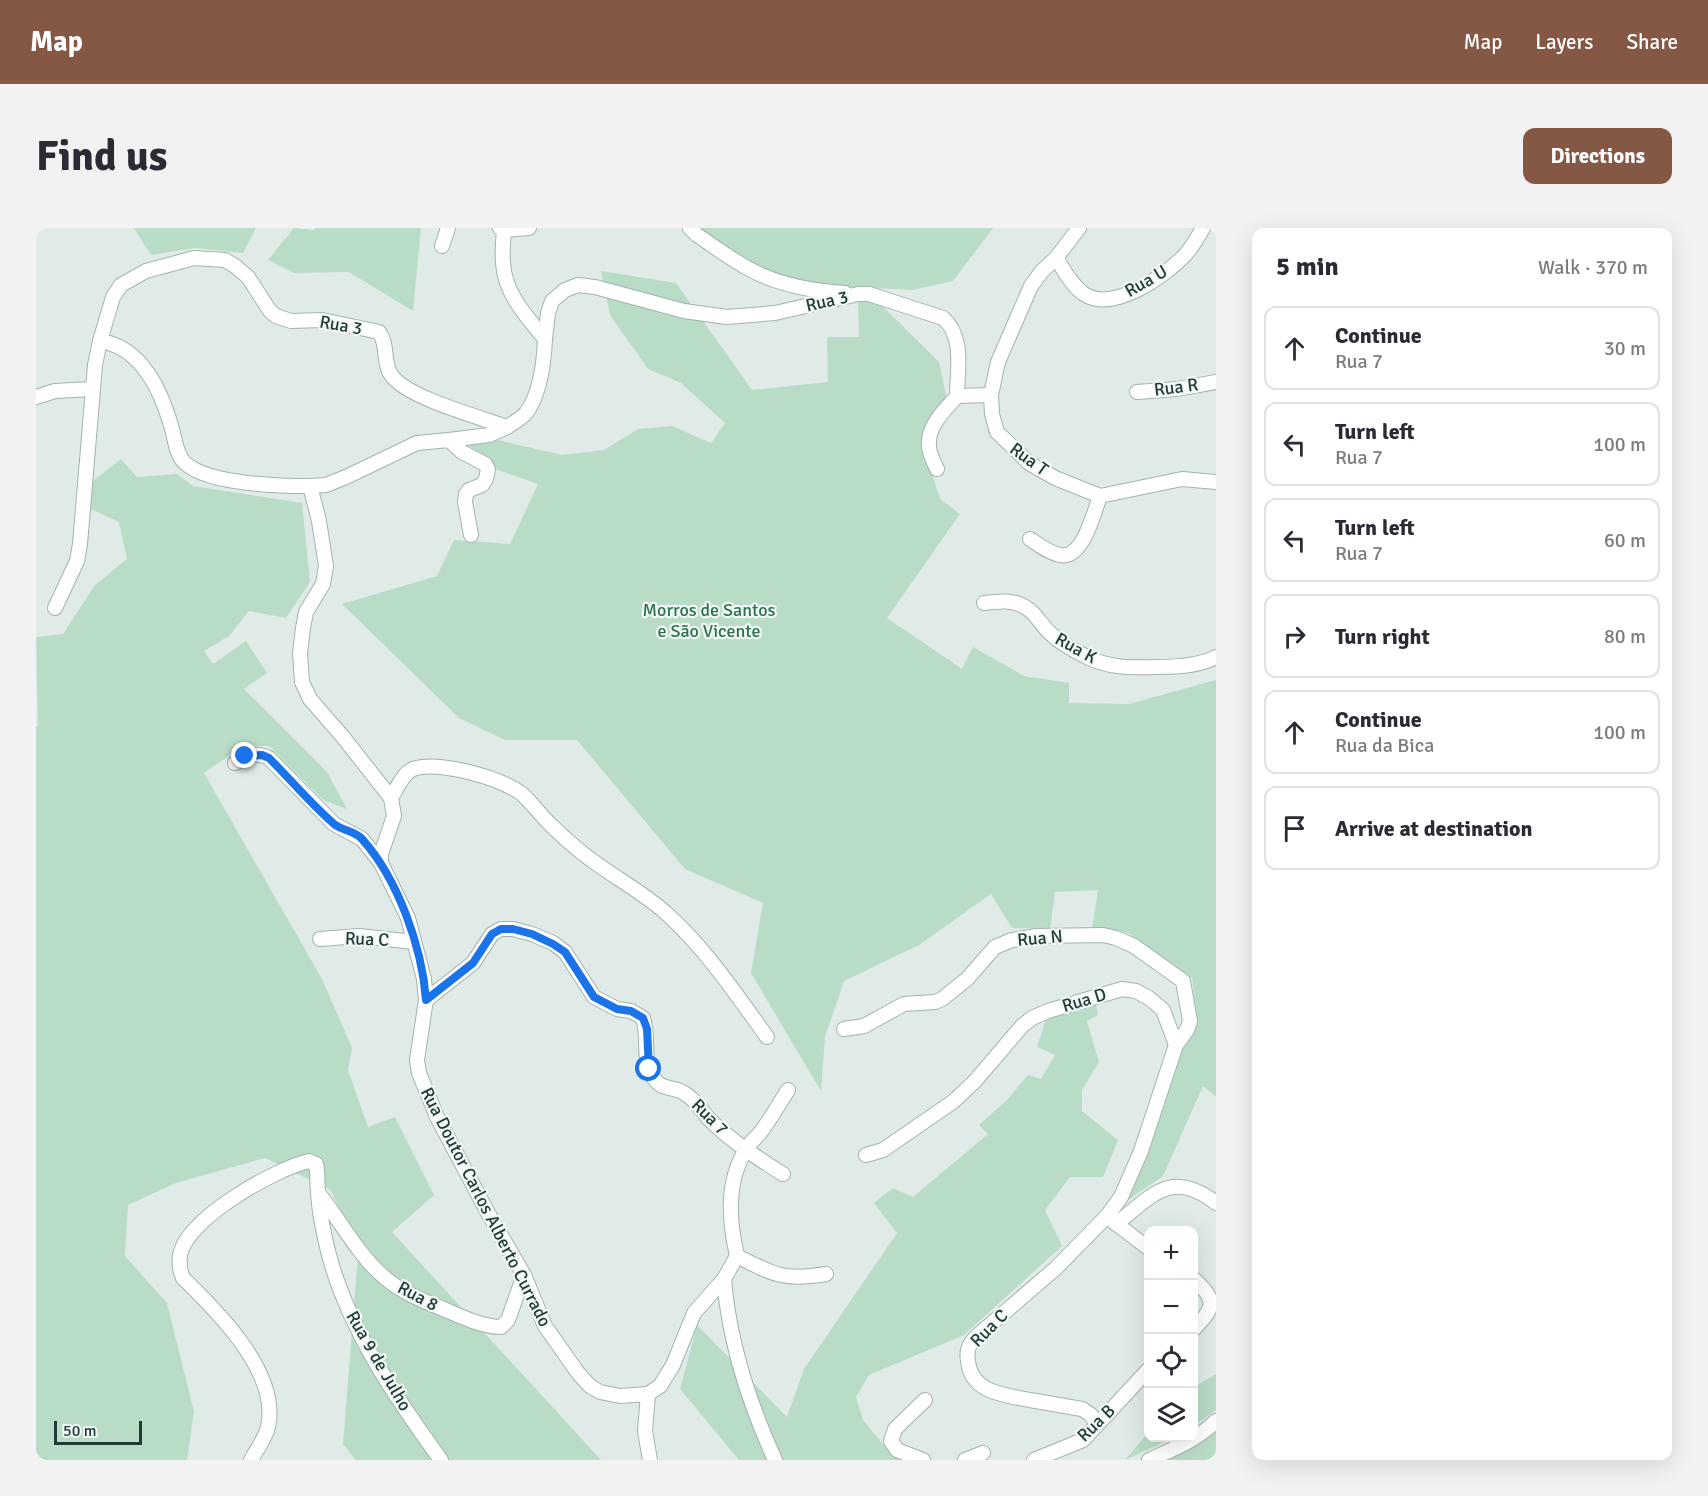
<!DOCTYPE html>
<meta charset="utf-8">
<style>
:root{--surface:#fff;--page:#f2f2f3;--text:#2b2b33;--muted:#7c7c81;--line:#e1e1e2;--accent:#845844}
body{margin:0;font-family:Signika,sans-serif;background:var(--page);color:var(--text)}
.controls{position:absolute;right:18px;bottom:18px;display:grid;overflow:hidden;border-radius:12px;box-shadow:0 6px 24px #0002}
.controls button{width:54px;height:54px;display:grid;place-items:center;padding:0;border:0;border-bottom:2px solid var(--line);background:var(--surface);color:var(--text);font:30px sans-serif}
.scale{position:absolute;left:18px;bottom:15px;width:88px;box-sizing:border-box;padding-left:6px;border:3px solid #213b37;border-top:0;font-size:16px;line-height:21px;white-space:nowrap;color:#213b37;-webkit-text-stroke:4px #f0f7f5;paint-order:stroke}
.stop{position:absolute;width:18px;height:18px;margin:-14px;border:4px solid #1a73e8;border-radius:50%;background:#fff}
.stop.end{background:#1a73e8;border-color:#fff;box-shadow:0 2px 6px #0008}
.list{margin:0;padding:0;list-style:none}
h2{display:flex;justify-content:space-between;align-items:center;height:78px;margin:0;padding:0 24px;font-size:26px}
h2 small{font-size:20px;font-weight:400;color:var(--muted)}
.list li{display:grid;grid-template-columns:39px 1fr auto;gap:18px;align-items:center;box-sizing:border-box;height:84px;margin:0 12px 12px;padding:0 12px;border:2px solid var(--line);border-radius:12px}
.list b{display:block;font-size:22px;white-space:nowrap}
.list p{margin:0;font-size:20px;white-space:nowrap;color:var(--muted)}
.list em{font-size:20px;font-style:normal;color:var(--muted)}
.icon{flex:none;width:33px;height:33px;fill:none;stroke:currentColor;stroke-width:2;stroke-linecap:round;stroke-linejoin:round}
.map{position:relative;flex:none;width:1180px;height:1232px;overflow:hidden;border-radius:12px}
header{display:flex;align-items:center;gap:36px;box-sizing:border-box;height:84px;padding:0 30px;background:var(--accent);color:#fff}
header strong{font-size:28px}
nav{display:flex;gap:33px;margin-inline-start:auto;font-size:21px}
.intro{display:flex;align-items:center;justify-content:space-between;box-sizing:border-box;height:144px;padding:0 36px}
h1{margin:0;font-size:42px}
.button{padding:15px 27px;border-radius:12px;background:var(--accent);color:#fff;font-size:21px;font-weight:700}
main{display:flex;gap:36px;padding:0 36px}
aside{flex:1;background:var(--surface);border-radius:12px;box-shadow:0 6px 24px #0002}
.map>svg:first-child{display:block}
.green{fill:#b9dcc6}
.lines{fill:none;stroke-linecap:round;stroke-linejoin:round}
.minor-casing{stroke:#a3b3af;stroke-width:16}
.minor{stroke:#fff;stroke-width:14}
.route{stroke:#1a73e8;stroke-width:8}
.labels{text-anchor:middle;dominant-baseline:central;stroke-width:4.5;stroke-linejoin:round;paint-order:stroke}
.street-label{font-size:18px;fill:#213b37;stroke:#f0f7f5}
.park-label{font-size:18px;fill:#2c714e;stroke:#f0f7f5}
</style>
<header>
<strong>Map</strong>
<nav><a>Map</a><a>Layers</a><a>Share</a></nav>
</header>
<div class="intro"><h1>Find us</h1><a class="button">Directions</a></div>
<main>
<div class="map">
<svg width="1180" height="1232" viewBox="0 0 1180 1232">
<rect width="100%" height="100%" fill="#e0ebe7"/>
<g class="green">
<polygon points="98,0 220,0 207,25 159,20 115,27"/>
<polygon points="258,0 278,2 280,0 385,0 377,83 313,44 258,45 232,32"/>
<polygon points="663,0 957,0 917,53 877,62 794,58 731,44"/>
<polygon points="565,43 640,55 716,162 792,154 791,109 823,109 822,73 841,73 903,134 911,171 887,216 904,271 924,286 851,390 926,441 937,419 988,448 1033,455 1033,475 1093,476 1180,452 1180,869 1167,858 1127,948 1092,972 1138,845 1146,818 1158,805 1161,792 1156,750 1092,705 1056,701 1062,662 1019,664 1014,701 976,700 955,666 883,717 808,753 789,809 785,863 715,745 727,675 649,641 541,512 469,512 423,490 306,376 401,348 418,312 474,316 502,256 459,241 433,217 461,212 526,227 568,222 602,201 636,198 675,215 689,195 645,155 612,141 574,87"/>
<polygon points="85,231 101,249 141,246 157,258 266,275 274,354 250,390 213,383 193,408 168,423 177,436 210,413 231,445 208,461 291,544 311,581 287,572 233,518 207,518 168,545 286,751 316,820 312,842 332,899 359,889 398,967 356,1004 565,1232 320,1232 307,1216 322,1027 295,962 229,930 140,955 92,977 89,1028 131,1075 158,1183 151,1232 0,1232 0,499 2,498 0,412 1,409 27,406 59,357 91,331 83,294 55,281 57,253"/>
<polygon points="1060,776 1062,787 1051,793 1063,834 1046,862 1046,883 1082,912 1067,949 1034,949 1009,982 1026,1018 928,1107 833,1147 820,1169 827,1192 852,1222 883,1232 703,1232 644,1161 661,1097 751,1189 768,1141 861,1005 838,975 857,960 877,969 952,906 943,897 971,872 992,847 1005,851 1019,827 1001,819 1010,791"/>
<polygon points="1180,1146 1180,1182 1158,1198 1158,1159"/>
<polygon points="1180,1201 1180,1232 1119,1232"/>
<polygon points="1112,1205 1112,1210 1136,1210 1089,1232"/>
</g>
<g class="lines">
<defs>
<g id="minor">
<path d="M654,0L661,7C679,19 696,32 715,42C743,57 778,63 809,65"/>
<path d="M1043,0L1020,30C1028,42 1036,58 1048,66C1077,85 1129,48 1149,27C1156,19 1162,9 1167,0"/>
<polyline points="468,2 493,0"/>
<polyline points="406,18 412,0"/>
<polyline points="1020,30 1006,43 995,58 962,134 955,167 956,186 961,204 993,235 1019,250 1064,268 1146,251 1180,254"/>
<path d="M509,111L512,85L516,73L529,62L542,57L559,59L648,83L691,89L739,85L822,66H833L907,90C929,109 921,143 921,168C909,182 891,198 893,218C893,226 898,234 901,241"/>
<path d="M64,113L77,69L85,57L110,43L158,30L189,32L199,38L212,49L234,83L240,88L255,93L286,92L343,104C353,117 346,136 356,148C372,170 444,189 471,199C477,195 486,190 490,185C505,165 508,134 509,111C490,88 469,66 467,35C466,24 467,13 468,2L464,0"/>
<polyline points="1101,164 1141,161 1180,154"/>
<polyline points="921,168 955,167"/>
<polyline points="0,169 19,163 56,161"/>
<polyline points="413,212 453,207 471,199"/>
<polyline points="274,258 290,257 310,249 381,215 413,212 426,224 449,236 452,241 450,251 446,257 433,262 430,266 429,274 435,307"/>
<path d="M994,311C1003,317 1013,325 1024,327C1047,332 1058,284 1064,268"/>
<path d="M948,375C963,373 979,371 992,381C1001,387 1006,398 1014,405C1023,414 1037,422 1049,428C1071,440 1096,440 1121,439C1141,439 1163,438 1180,429"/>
<path d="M19,380L41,333L44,316L59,137L64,113C106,119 126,165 136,201C139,211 140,227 149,235C171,256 243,258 274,258L283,293L290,338L287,356L270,384L267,400L264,425L266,454L274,471L307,509L355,570L358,588L345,626V635"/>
<path d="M199,535C211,527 220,524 233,530L298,596L326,611L345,635L372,690L388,751L390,772L381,832L383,845L401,889L452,985L488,1047L509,1098L542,1145L554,1158L564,1164L584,1168L612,1166L609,1203L614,1232"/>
<path d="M355,570C360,562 367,545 377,541C402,532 465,550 486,566C497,576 506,589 517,599C526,608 535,616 545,624C572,646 604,662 630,685C670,721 700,766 731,809"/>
<polyline points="284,711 323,708 378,714"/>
<path d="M390,772L437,735L456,706L465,701H477L496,706L517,715L529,724L558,769L581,781L595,783L607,790C613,807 607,828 614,844C626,867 636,855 651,867C660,873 666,883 673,891C695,913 720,929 747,946"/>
<polyline points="808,801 828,798 868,776 899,774 906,771 931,751 959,719 976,712 1001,708 1067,707 1080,710 1098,718 1147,753 1154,793 1151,802 1140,817"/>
<path d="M830,927L847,922L918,873L939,853L986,798L996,790L1012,783L1086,761L1100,763L1113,770L1127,782L1140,817L1105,923L1085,969L1071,988L1020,1040L941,1108C933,1116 930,1122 932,1133C935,1165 969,1167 994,1172C1011,1175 1029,1178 1046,1181L1055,1187L1061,1197"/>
<path d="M283,966C305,993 321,1026 348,1049C366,1065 390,1074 412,1083C428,1090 448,1099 465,1099L472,1092L488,1047"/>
<polyline points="1074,991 1112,1020"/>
<path d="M1080,996C1116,968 1135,940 1180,975"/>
<path d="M701,1028C738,1047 748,1053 790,1046"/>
<path d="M688,1051C693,1113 713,1175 739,1232"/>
<path d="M1158,1051C1180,1072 1180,1078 1158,1101"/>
<path d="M612,1166L624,1158L637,1137L658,1085L688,1051L701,1028C693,993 690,955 709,923C712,916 719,911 724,905C734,892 743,876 752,862"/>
<path d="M215,1232C221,1221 229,1211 232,1199C244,1145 182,1084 147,1050C144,1043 143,1034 144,1027C151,990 239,941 273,933L280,936C282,946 281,954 282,964C283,984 288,1007 293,1027C313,1102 360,1170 405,1232"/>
<polyline points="887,1232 861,1222 855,1213 859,1201 889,1172"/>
<polyline points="929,1232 947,1225"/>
<polyline points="998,1232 1047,1212 1112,1142"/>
<path d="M1113,1232C1137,1221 1161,1212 1180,1193"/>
</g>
</defs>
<use href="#minor" class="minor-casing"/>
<use href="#minor" class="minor"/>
</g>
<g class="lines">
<path class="route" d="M209,528L226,527L233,530C255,552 275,576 298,596C307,603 319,603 326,611C362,651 386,719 390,772L437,735L456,706L465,701H477L496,706L517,716L529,724L558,769L581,781L595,783L607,790L611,801L613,841"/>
</g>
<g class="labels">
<g class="street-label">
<text transform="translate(1110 53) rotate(-30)">Rua U</text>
<text transform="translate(791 73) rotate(-13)">Rua 3</text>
<text transform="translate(305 97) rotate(10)">Rua 3</text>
<text transform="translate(1140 159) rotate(-7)">Rua R</text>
<text transform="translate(993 231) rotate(36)">Rua T</text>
<text transform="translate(1040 420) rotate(29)">Rua K</text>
<text transform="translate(1004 710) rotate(-5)">Rua N</text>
<text transform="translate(331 711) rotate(2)">Rua C</text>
<text transform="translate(1048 772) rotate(-17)">Rua D</text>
<text transform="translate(674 889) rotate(45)">Rua 7</text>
<text transform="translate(450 979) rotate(63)">Rua Doutor Carlos Alberto Currado</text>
<text transform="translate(382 1068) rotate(28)">Rua 8</text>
<text transform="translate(953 1100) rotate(-45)">Rua C</text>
<text transform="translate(343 1133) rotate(60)">Rua 9 de Julho</text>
<text transform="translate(1060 1195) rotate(-44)">Rua B</text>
</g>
<g class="park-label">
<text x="673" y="382">Morros de Santos<tspan x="673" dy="21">e São Vicente</tspan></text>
</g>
</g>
</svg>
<div class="controls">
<button>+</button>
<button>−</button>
<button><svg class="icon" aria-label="locate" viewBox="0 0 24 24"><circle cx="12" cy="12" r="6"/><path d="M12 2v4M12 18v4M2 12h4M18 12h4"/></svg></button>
<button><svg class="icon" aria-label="layers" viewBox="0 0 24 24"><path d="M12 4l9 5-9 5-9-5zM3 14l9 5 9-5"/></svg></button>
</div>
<div class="scale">50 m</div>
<div class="stop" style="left:613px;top:841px"></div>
<div class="stop end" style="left:209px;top:528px"></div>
</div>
<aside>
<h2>5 min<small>Walk · 370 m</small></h2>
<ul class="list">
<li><svg class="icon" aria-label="ahead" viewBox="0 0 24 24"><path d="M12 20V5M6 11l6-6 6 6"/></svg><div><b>Continue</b><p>Rua 7</p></div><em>30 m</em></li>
<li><svg class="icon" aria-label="left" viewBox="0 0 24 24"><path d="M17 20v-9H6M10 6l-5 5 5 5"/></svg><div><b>Turn left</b><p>Rua 7</p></div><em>100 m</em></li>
<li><svg class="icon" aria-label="left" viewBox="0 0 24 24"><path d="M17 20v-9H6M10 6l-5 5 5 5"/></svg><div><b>Turn left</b><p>Rua 7</p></div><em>60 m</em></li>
<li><svg class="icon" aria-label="right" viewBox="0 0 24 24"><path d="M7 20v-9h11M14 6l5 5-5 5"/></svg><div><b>Turn right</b></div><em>80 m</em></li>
<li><svg class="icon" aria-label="ahead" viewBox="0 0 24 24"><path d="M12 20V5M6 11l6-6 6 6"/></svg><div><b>Continue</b><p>Rua da Bica</p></div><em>100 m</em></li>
<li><svg class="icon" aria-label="arrive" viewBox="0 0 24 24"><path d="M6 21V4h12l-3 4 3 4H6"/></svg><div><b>Arrive at destination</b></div></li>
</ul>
</aside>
</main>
